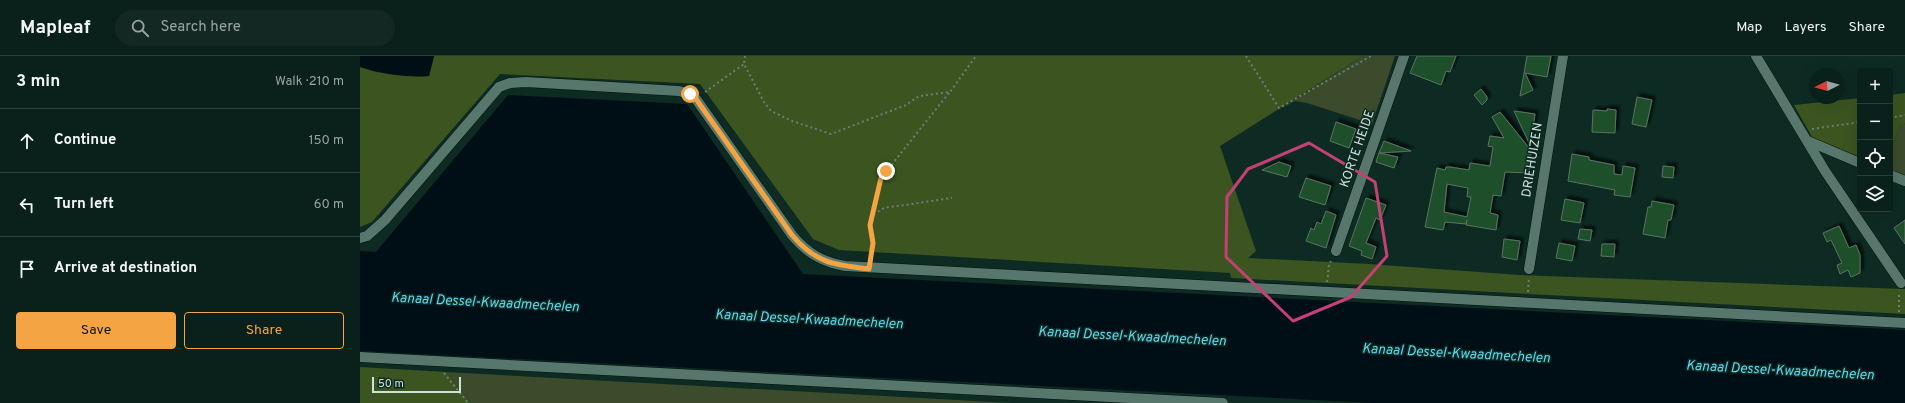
<!DOCTYPE html>
<meta charset="utf-8">
<style>
:root{--surface:#0a201a;--page:#132823;--text:#f1f3f6;--muted:#99a3a2;--line:#2a3e39;--accent:#f4a443}
body{margin:0;font-family:Overpass,sans-serif;background:var(--page);color:var(--text)}
.controls{position:absolute;right:12px;top:12px;display:grid;overflow:hidden;border-radius:4px;box-shadow:0 4px 16px #0002}
.controls button{width:36px;height:36px;display:grid;place-items:center;padding:0;border:0;border-bottom:1px solid var(--line);background:var(--surface);color:var(--text);font:20px sans-serif}
.compass{position:absolute;left:1449px;top:12px;width:36px;height:36px;border-radius:50%;background:var(--surface);box-shadow:0 4px 16px #0002;rotate:265deg}
.scale{position:absolute;left:12px;bottom:10px;width:89px;box-sizing:border-box;padding-left:4px;border:2px solid #cfe0da;border-top:0;font-size:11px;line-height:14px;white-space:nowrap;color:#cfe0da;-webkit-text-stroke:3px #0d2b23;paint-order:stroke}
.stop{position:absolute;width:12px;height:12px;margin:-9px;border:3px solid #f4a443;border-radius:50%;background:#fff}
.stop.end{background:#f4a443;border-color:#fff;box-shadow:0 1px 4px #0008}
.list{margin:0;padding:0;list-style:none}
h2{display:flex;justify-content:space-between;align-items:center;height:52px;margin:0;padding:0 16px;font-size:17px}
h2 small{font-size:13px;font-weight:400;color:var(--muted)}
.list li{display:grid;grid-template-columns:26px 1fr auto;gap:12px;align-items:center;box-sizing:border-box;height:64px;padding:0 16px;border-top:1px solid var(--line)}
.list b{display:block;font-size:15px;white-space:nowrap}
.list em{font-size:13px;font-style:normal;color:var(--muted)}
.actions{display:flex;gap:8px;padding:12px 16px}
.actions a{flex:1;padding:9px 0;border:1px solid var(--accent);border-radius:4px;text-align:center;font-size:14px;color:var(--accent)}
.actions .main{background:var(--accent);color:#111}
.icon{flex:none;width:22px;height:22px;fill:none;stroke:currentColor;stroke-width:2;stroke-linecap:round;stroke-linejoin:round}
.map{position:relative;flex:none;width:1545px;height:347px;overflow:hidden}
header{display:flex;align-items:center;gap:24px;box-sizing:border-box;height:56px;padding:0 20px;background:var(--surface);border-bottom:1px solid var(--line)}
header strong{font-size:19px}
nav{display:flex;gap:22px;margin-inline-start:auto;font-size:14px}
.search{width:280px;height:36px;background:var(--page);display:flex;align-items:center;gap:10px;box-sizing:border-box;padding:0 14px;border-radius:22px;color:var(--muted);font-size:15px}
main{display:flex}
aside{flex:1;background:var(--surface)}
.map>svg:first-child{display:block}
.green{fill:#3b4b2c}
.forest{fill:#3b5420}
.water{fill:#000f15}
.building{fill:#1a502c;stroke:#5c7361;fill-rule:evenodd;filter:url(#shadow)}
.lines{fill:none;stroke-linecap:round;stroke-linejoin:round}
.minor-casing{stroke:#00130c;stroke-width:11}
.path{stroke:#698079;stroke-width:2;stroke-dasharray:2 3;stroke-linecap:butt}
.minor{stroke:#58776c;stroke-width:10}
.route{stroke:#f4a443;stroke-width:5}
.marked{fill:none;stroke:#c54074;stroke-width:3;stroke-linejoin:round}
.labels{text-anchor:middle;dominant-baseline:central;stroke-width:3;stroke-linejoin:round;paint-order:stroke}
.street-label{font-size:13px;fill:#cfe0da;stroke:#0d2b23}
.water-label{font-size:14px;font-style:italic;fill:#5dd7f1;stroke:#0d2b23}
</style>
<header>
<strong>Mapleaf</strong>
<div class="search"><svg class="icon" aria-label="search" viewBox="0 0 24 24"><circle cx="10" cy="10" r="6"/><path d="M15 15l6 6"/></svg>Search here</div>
<nav><a>Map</a><a>Layers</a><a>Share</a></nav>
</header>
<main>
<aside>
<h2>3 min<small>Walk · 210 m</small></h2>
<ul class="list">
<li><svg class="icon" aria-label="ahead" viewBox="0 0 24 24"><path d="M12 20V5M6 11l6-6 6 6"/></svg><div><b>Continue</b></div><em>150 m</em></li>
<li><svg class="icon" aria-label="left" viewBox="0 0 24 24"><path d="M17 20v-9H6M10 6l-5 5 5 5"/></svg><div><b>Turn left</b></div><em>60 m</em></li>
<li><svg class="icon" aria-label="arrive" viewBox="0 0 24 24"><path d="M6 21V4h12l-3 4 3 4H6"/></svg><div><b>Arrive at destination</b></div></li>
</ul>
<div class="actions"><a class="main">Save</a><a>Share</a></div>
</aside>
<div class="map">
<svg width="1545" height="347" viewBox="0 0 1545 347">
<defs>
<filter id="shadow"><feDropShadow dx="3.5" dy="-3.5" stdDeviation="1" flood-color="#0009"/></filter>
</defs>
<rect width="100%" height="100%" fill="#0d2b23"/>
<g class="green">
<polygon points="1003,0 1035,0 1012,68 947,47 935,45 917,55"/>
<polygon points="1540,67 1545,67 1545,121 1530,115 1530,97"/>
<polygon points="86,316 651,347 111,347"/>
</g>
<g class="forest">
<polygon points="74,0 1003,0 860,90 896,195 888,202 1009,208 1160,219 1545,233 1545,258 871,222 870,217 479,194 453,183 340,28 140,18 12,166 0,171 0,11 16,16 69,20"/>
<polygon points="1545,37 1545,67 1540,68 1530,97 1530,39"/>
<polygon points="1500,42 1500,102 1453,83 1434,49"/>
<polygon points="0,311 86,316 111,347 0,347"/>
</g>
<g class="water">
<path d="M0,0H74L69,20C47,22 22,18 0,11Z"/>
<polygon points="148,39 327,48 443,218 1545,274 1545,347 1013,347 0,295 0,195 16,196"/>
</g>
<g class="building">
<polygon points="1057,0 1096,0 1090,16 1086,15 1081,29 1050,17"/>
<polygon points="1167,0 1191,0 1187,21 1165,17 1173,34 1160,40"/>
<polygon points="1121,33 1127,41 1127,44 1122,49 1114,39"/>
<polygon points="1277,41 1292,44 1286,71 1272,68"/>
<polygon points="1247,53 1256,54 1255,77 1232,76 1233,54 1247,55"/>
<polygon points="1154,55 1175,58 1170,89"/>
<path d="M1140,56L1170,93L1169,98H1171L1169,117L1145,116L1141,140L1133,139L1130,157L1138,159L1136,174L1106,169L1107,164L1106,168L1085,166L1083,174L1065,171L1077,112L1085,114L1086,111H1090L1109,114L1110,107L1130,110L1133,91L1128,90L1130,80L1144,82L1132,61ZM1087,128L1108,132L1107,141H1111L1107,161L1084,156Z"/>
<polygon points="976,66 996,73 989,92 970,85"/>
<polygon points="1024,85 1051,95 1019,97"/>
<polygon points="1019,97 1038,101 1034,112 1016,106"/>
<polygon points="1212,98 1229,101 1229,104 1254,109 1254,118 1262,119 1263,110 1275,112 1270,141 1254,139 1255,134 1208,125"/>
<polygon points="919,106 931,110 927,121 902,114"/>
<polygon points="1303,110 1314,111 1313,122 1302,121"/>
<polygon points="946,122 971,130 965,149 939,141"/>
<polygon points="1006,142 1026,149 1020,164 1016,162 1006,187 1016,191 1012,203 1001,199 1002,195 989,190"/>
<polygon points="1205,143 1224,147 1220,167 1201,164"/>
<polygon points="1292,145 1314,149 1311,164 1308,164 1305,182 1283,178 1288,151 1291,151"/>
<polygon points="966,155 976,159 966,192 946,185 951,172 954,174 957,166 961,168"/>
<polygon points="1545,164 1545,188 1534,172"/>
<polygon points="1479,170 1489,192 1496,189 1500,199 1500,217 1491,221 1488,214 1480,218 1477,209 1482,207 1471,184 1467,186 1463,177"/>
<polygon points="1220,173 1232,174 1230,185 1218,183"/>
<polygon points="1144,183 1160,185 1157,204 1142,201"/>
<polygon points="1199,187 1215,190 1212,205 1196,202"/>
<polygon points="1242,188 1255,188 1254,201 1241,200"/>
</g>
<g class="lines">
<defs>
<g id="minor">
<polyline points="1396,0 1465,115 1541,227"/>
<polyline points="1448,85 1500,107"/>
<polyline points="1530,119 1545,125"/>
<path d="M0,182L7,180L25,164L139,31L150,27L166,26L319,35L330,38L336,43L432,179C447,197 462,206 485,210L1545,267"/>
<polyline points="976,195 1044,0"/>
<polyline points="1169,213 1203,0"/>
<polyline points="0,301 863,347"/>
</g>
</defs>
<use href="#minor" class="minor-casing"/>
<g class="path">
<polyline points="385,0 384,8 404,46 411,55 432,65 471,78 546,49 559,40 590,36 616,0"/>
<polyline points="886,0 919,52 1011,0"/>
<polyline points="345,36 384,8"/>
<polyline points="589,37 521,122 514,158 524,152 592,142"/>
<polyline points="1530,62 1545,59"/>
<polyline points="1452,73 1500,66"/>
<path d="M511,200C513,186 509,172 514,158"/>
<polyline points="967,226 969,209 971,205"/>
<polyline points="1168,236 1169,222"/>
<polyline points="1539,256 1539,238"/>
<polyline points="84,317 108,347"/>
</g>
<use href="#minor" class="minor"/>
</g>
<g class="lines">
<path class="route" d="M330,38L336,43L432,179C455,207 475,209 509,213L513,187L510,169L521,122L526,115"/>
</g>
<path class="marked" d="M949,87L1015,126L1027,200L991,241L933,265L866,201L867,141L888,113Z"/>
<g class="labels">
<g class="street-label">
<text transform="translate(998 93) rotate(-71)">KORTE HEIDE</text>
<text transform="translate(1173 104) rotate(-81)">DRIEHUIZEN</text>
</g>
<g class="water-label">
<text transform="translate(125 247) rotate(3)">Kanaal Dessel-Kwaadmechelen</text>
<text transform="translate(449 264) rotate(3)">Kanaal Dessel-Kwaadmechelen</text>
<text transform="translate(772 281) rotate(3)">Kanaal Dessel-Kwaadmechelen</text>
<text transform="translate(1096 298) rotate(3)">Kanaal Dessel-Kwaadmechelen</text>
<text transform="translate(1420 315) rotate(3)">Kanaal Dessel-Kwaadmechelen</text>
</g>
</g>
</svg>
<div class="controls">
<button>+</button>
<button>−</button>
<button><svg class="icon" aria-label="locate" viewBox="0 0 24 24"><circle cx="12" cy="12" r="6"/><path d="M12 2v4M12 18v4M2 12h4M18 12h4"/></svg></button>
<button><svg class="icon" aria-label="layers" viewBox="0 0 24 24"><path d="M12 4l9 5-9 5-9-5zM3 14l9 5 9-5"/></svg></button>
</div>
<svg class="compass" viewBox="-18 -18 36 36"><path d="M0-13l5 13h-10z" fill="#e53935"/><path d="M0 13l5-13h-10z" fill="#99a3a2"/></svg>
<div class="scale">50 m</div>
<div class="stop" style="left:330px;top:38px"></div>
<div class="stop end" style="left:526px;top:115px"></div>
</div>
</main>
